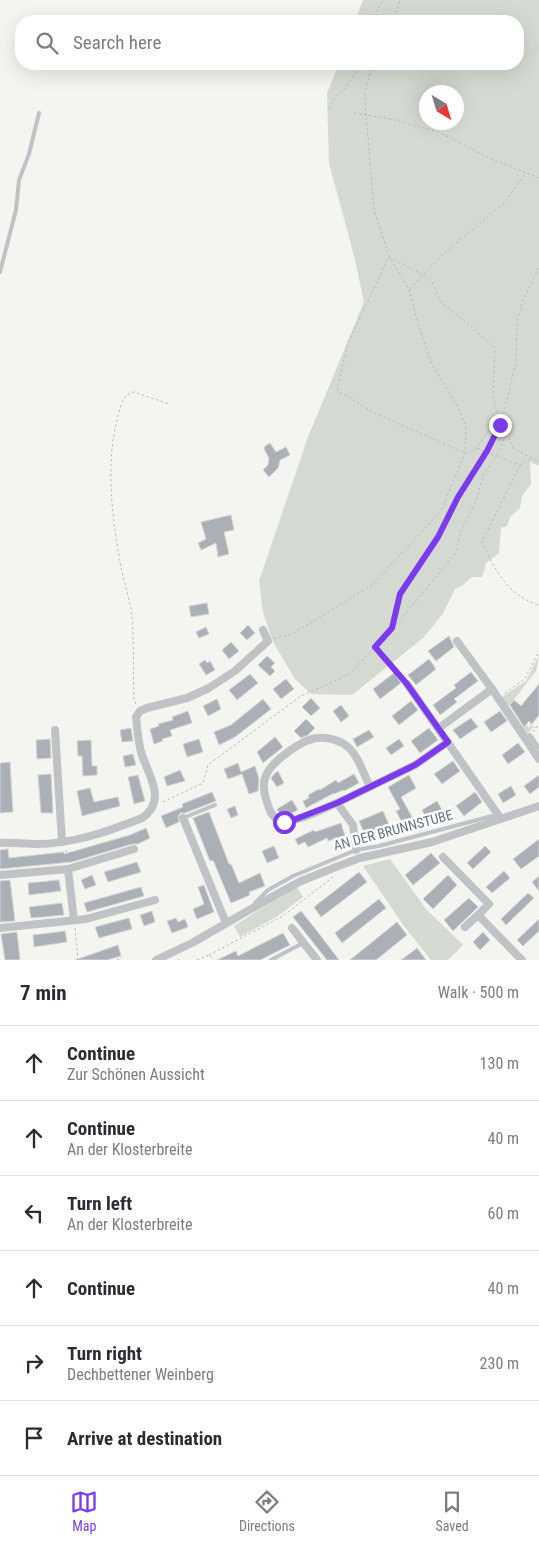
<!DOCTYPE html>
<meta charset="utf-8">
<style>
:root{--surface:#fff;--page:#f7f7f7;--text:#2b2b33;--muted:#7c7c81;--line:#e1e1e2;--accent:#7c3aed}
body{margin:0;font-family:"Roboto Condensed",sans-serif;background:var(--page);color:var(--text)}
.compass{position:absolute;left:419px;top:85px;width:45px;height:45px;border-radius:50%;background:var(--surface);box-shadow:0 5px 20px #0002;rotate:142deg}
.stop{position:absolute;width:15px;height:15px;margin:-11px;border:4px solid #7c3aed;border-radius:50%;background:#fff}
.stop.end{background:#7c3aed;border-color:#fff;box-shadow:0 1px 5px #0008}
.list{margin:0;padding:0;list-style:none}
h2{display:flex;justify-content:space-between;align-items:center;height:65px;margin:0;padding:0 20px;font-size:21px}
h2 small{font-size:16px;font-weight:400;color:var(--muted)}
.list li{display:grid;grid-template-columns:32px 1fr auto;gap:15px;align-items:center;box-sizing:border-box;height:75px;padding:0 20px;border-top:1px solid var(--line)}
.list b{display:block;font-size:19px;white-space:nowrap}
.list p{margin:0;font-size:16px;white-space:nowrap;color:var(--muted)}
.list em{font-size:16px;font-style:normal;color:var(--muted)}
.icon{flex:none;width:28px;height:28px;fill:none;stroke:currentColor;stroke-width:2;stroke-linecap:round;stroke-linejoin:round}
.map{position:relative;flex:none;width:539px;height:960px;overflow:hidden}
.search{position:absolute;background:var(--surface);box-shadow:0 5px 20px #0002;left:15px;right:15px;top:15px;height:55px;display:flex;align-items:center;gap:12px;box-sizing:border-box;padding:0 18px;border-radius:20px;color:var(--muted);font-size:19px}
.sheet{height:515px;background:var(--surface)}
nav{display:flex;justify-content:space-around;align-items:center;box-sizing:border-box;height:70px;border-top:1px solid var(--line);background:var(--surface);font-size:14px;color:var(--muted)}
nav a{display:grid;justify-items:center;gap:2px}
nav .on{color:var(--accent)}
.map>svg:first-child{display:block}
.green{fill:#d4dad1;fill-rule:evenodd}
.building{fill:#aab0b5;stroke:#d5d5d3}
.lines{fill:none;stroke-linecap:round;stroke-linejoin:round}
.path{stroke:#b9bbbd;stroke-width:1;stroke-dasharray:2.5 2.5;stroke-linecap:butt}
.service{stroke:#bfc3c6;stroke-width:4}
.minor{stroke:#bfc3c6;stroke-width:8}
.route{stroke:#7c3aed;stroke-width:6}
.labels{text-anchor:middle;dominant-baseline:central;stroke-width:5;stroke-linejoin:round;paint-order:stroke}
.street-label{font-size:14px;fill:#637280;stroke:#fff}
</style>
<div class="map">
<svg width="539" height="960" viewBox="0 0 539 960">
<rect width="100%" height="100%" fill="#f4f4f0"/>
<g class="green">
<path d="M363,0H539V466L530,462L531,484L522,496L520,508L510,517L507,526L501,528L499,553L486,563L483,575L481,577H472L463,585L455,589L442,615L423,638L352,695L311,694L295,679L273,642L263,612L259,581L308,437L364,302L355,260L329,163L327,93L339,64H518V21H355ZM426,92H456V122H426Z"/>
<polygon points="539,655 536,671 509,706 523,727 526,724 529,728 531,725 533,727 526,736 500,698 526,681"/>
<polygon points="390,859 426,909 463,945 448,960 431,960 404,926 363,866"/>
<polygon points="296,886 303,897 278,916 240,937 234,926"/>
</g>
<g class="building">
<polygon points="270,443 276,452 286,447 290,455 280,460 278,468 269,477 263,470 268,465 269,458 264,449 265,446"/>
<polygon points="231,515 234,530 224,532 229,554 218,557 216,543 201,550 198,543 206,539 201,522"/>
<polygon points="207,603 209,614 191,617 189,606"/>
<polygon points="248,625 255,633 247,640 240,633"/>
<polygon points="206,627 209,634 199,638 196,632"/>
<polygon points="449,636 454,647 436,661 428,651"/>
<polygon points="231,642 239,651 229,659 222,650"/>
<polygon points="267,656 275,663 271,667 275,671 270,676 258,665"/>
<polygon points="429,659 436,669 416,685 408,675"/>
<polygon points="205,660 207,663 210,661 215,670 206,675 199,664"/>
<polygon points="471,672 478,681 454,699 457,702 440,715 433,705 456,688 454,685"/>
<polygon points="394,673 401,683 380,699 373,689"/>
<polygon points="250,674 258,683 237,700 229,690"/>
<polygon points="286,679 294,689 281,699 273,689"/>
<polygon points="539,684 539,715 532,724 529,721 524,727 510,705 514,700 521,706"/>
<polygon points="311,698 320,708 311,716 302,707"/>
<polygon points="217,699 221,709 208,716 203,706"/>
<polygon points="263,699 271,709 235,737 219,745 214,732 231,725"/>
<polygon points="411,701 418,710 399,725 392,716"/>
<polygon points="341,705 349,716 341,722 333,711"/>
<polygon points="188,711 192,723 170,730 172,736 162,739 163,741 154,744 150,729 159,726 158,724 173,720 172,717"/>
<polygon points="500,711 507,721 491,732 484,722"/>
<polygon points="471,718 478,727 460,739 453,730"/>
<polygon points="306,719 315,728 308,735 301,738 294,731"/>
<polygon points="131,728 133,741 122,742 120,730"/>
<polygon points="429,728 438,740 420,753 411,741"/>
<polygon points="369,730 374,737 357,747 353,739"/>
<polygon points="275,737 283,747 263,763 257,752"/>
<polygon points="50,739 51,758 37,759 36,740"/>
<polygon points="199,739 203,752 187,757 183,744"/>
<polygon points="399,739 404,746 391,755 386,748"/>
<polygon points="91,740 92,766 97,766 97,775 83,776 82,756 78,756 77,741"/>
<polygon points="518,743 525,752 508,764 502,755"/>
<polygon points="133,754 136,765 125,767 123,756"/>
<polygon points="453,761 460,771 442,784 434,774"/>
<polygon points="10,762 13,812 0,813 0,763"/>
<polygon points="238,763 241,772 255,766 259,779 258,791 249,794 242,774 228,779 224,769"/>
<polygon points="180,770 185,781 167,786 164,777"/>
<polygon points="278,771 284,783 277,787 271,778 274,774"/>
<polygon points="51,774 53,813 41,813 38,775"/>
<polygon points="354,774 359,783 344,791 343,790 334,794 334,793 306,808 303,801 309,798 308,795 319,789 320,790 336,780 338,783"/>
<polygon points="138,775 145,801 134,804 128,777"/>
<polygon points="409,775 416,788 401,797 417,826 407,832 396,811 400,809 388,787"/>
<polygon points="539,775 539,787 530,794 524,786"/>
<polygon points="511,786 516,795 503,803 498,794"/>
<polygon points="90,788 94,802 118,797 120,806 82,816 77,791"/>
<polygon points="212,792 216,801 185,813 180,813 178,817 179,822 166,828 161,816 183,807 182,804"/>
<polygon points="475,792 482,802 464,816 456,806"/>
<polygon points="292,800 298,810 288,815 281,815 277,809"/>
<polygon points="437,801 445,815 437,819 439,822 431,826 422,810"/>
<polygon points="235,806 238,815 231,818 227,809"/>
<polygon points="383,811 390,827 366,837 359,821"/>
<polygon points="209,812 229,864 231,864 239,883 260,873 265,886 249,892 250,895 231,903 213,860 210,861 193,818"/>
<polygon points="341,823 345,836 328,841 327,838 308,847 305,842 298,845 295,839 314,830 315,832"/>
<polygon points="146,828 150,838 138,844 132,844 72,862 0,869 0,850 8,849 9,858 64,852 64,854 130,835"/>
<polygon points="539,839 539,856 521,869 513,859"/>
<polygon points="274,846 279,858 267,863 262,851"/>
<polygon points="485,846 491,852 473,869 467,863"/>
<polygon points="431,853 440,863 413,885 405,875"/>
<polygon points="137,862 141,872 108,882 104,872"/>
<polygon points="504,871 510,878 492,893 486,887"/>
<polygon points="359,872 367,882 321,917 314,907"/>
<polygon points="92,875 96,885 85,889 81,880"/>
<polygon points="448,875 457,885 433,909 423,899"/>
<polygon points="539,876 539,891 532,882"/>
<polygon points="10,880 15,921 0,922 0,881"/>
<polygon points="59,880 61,891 29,895 28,883"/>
<polygon points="204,885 214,912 197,919 193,909 204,904 198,887"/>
<polygon points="141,887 144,896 87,912 84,903"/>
<polygon points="528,893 534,898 506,925 501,919"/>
<polygon points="469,898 478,907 453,931 444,920"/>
<polygon points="379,899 386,908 342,943 335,933"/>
<polygon points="62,903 64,915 31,918 29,907"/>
<polygon points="152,911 155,922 144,926 140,915"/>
<polygon points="301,911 317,931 339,960 327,960 304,931 293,917"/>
<polygon points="129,918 132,929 99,938 95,927"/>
<polygon points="176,918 178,922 185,919 188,927 172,933 167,921"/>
<polygon points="539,919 539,931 523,946 517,940"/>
<polygon points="397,922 407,935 376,960 350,960"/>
<polygon points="65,931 67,942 34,947 33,935"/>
<polygon points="17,932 20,960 5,960 1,934"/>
<polygon points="483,932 490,940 480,950 473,942"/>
<polygon points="283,933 290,945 260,960 217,960 236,951 238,956"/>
<polygon points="118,945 121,956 107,960 75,960"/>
<polygon points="417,948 426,960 401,960 412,952"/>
</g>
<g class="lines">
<g class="path">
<polyline points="371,21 383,0"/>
<polyline points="390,21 395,16 400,0"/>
<polyline points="329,109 335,97 344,90 362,64"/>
<polyline points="354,113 391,119 439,132 487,157 539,178"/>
<polyline points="410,289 440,257 504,203 525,174"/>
<polyline points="501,424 516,362 517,321 523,300 539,268"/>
<polyline points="501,425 507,433 513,448 532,458 520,465"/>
<polyline points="477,448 519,465"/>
<polyline points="533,459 539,462"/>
<path d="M520,465L482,542C494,569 508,596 539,605"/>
<polyline points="393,628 455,554 461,531 475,503 483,476 497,455 507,433"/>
<polyline points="274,639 294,633 372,585 441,511 465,453 466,426 456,404 432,365 418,324 409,289 389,257 374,209 365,101 365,92 373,64"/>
<polyline points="375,648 402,679"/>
<polyline points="505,693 525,679 539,651"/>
<path d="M136,704L134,700C133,672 134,644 132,616C130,600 124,583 121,567C112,519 105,464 118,416C121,406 122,394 134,392L169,404"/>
<polyline points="530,723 535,728"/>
<polyline points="533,732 539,724"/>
<path d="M163,802L203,783L208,765L301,696L350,674L392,628L400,594L438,537L458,497L487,451L501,425L493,396L495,348L466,322L440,301L432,282L423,275L389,257L348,343L337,390L374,413L465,453C479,452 480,439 489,431C492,429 497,427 501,425"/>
<polyline points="66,850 67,861"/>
<polyline points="75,928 78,960"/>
<polyline points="209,955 283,916 333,877"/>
<polyline points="117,960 122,958"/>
<polyline points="177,960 182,960"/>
<polyline points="197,960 209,955 214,960"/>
</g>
<g class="service">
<polyline points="0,272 16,210 19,180 29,154 39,113"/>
<polyline points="530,735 539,748"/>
<polyline points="183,818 215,805"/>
<polyline points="255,903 268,890 293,876 356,850 379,846 492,816 499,819"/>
<polyline points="271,960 303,943"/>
</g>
<g class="minor">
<polyline points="457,641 492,689"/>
<polyline points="407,684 501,819"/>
<polyline points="439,728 492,689 539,759"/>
<polyline points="55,730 62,842"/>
<polyline points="370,787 415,765 448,742"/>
<path d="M337,803L370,787C363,773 358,753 344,744C338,740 326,737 318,738C302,739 269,763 265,778C262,787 265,797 268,805C270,812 274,820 282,821C294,824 324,808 337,803L353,825L356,850"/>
<polyline points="183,818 226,923"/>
<path d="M0,843C12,842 23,844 35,844C73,844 107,832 142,818C168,800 148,775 141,752C138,740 137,728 136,717L140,711L147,708L187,698L209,688L235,671L268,641L263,630"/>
<polyline points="443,857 489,904 478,915 522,960"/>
<polyline points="68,869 74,920"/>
<polyline points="0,875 68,869 134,849"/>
<polyline points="465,927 478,915"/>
<polyline points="0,928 86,919 155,900"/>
<polyline points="292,928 317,960"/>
<polyline points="156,960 192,943 277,894 301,881 341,865 360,858 432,842 539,806"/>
</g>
</g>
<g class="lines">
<polyline class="route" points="284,822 291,821 337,803 415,765 448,742 407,684 375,647 392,628 400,594 438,537 458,497 487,451 500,425"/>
</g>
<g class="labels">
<g class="street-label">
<text transform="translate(393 830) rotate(-15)">AN DER BRUNNSTUBE</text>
</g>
</g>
</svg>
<svg class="compass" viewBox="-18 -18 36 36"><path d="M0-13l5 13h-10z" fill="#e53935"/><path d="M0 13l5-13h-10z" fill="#7c7c81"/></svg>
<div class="stop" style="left:284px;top:822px"></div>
<div class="stop end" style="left:500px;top:425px"></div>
<div class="search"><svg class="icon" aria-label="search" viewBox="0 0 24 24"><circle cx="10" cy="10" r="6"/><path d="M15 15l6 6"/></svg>Search here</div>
</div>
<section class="sheet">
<h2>7 min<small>Walk · 500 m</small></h2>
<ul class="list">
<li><svg class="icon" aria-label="ahead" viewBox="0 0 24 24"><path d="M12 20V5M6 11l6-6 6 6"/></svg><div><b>Continue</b><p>Zur Schönen Aussicht</p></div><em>130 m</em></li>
<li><svg class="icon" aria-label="ahead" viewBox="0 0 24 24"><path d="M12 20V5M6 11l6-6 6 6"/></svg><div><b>Continue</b><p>An der Klosterbreite</p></div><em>40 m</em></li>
<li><svg class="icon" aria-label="left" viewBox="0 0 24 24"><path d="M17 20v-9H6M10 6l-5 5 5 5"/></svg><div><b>Turn left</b><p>An der Klosterbreite</p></div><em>60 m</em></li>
<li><svg class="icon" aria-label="ahead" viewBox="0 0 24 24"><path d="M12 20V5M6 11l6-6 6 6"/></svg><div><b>Continue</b></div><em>40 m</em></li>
<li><svg class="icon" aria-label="right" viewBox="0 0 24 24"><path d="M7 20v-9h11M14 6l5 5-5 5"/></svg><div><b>Turn right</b><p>Dechbettener Weinberg</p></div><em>230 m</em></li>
<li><svg class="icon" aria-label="arrive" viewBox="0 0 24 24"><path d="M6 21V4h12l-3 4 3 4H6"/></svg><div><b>Arrive at destination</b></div></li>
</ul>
</section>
<nav>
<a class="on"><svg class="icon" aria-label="map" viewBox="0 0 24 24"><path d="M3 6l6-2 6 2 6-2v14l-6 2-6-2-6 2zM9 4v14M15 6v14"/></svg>Map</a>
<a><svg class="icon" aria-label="directions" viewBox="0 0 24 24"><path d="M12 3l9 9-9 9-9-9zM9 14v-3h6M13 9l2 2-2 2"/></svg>Directions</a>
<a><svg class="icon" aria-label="saved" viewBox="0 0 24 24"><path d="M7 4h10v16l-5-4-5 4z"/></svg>Saved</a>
</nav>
